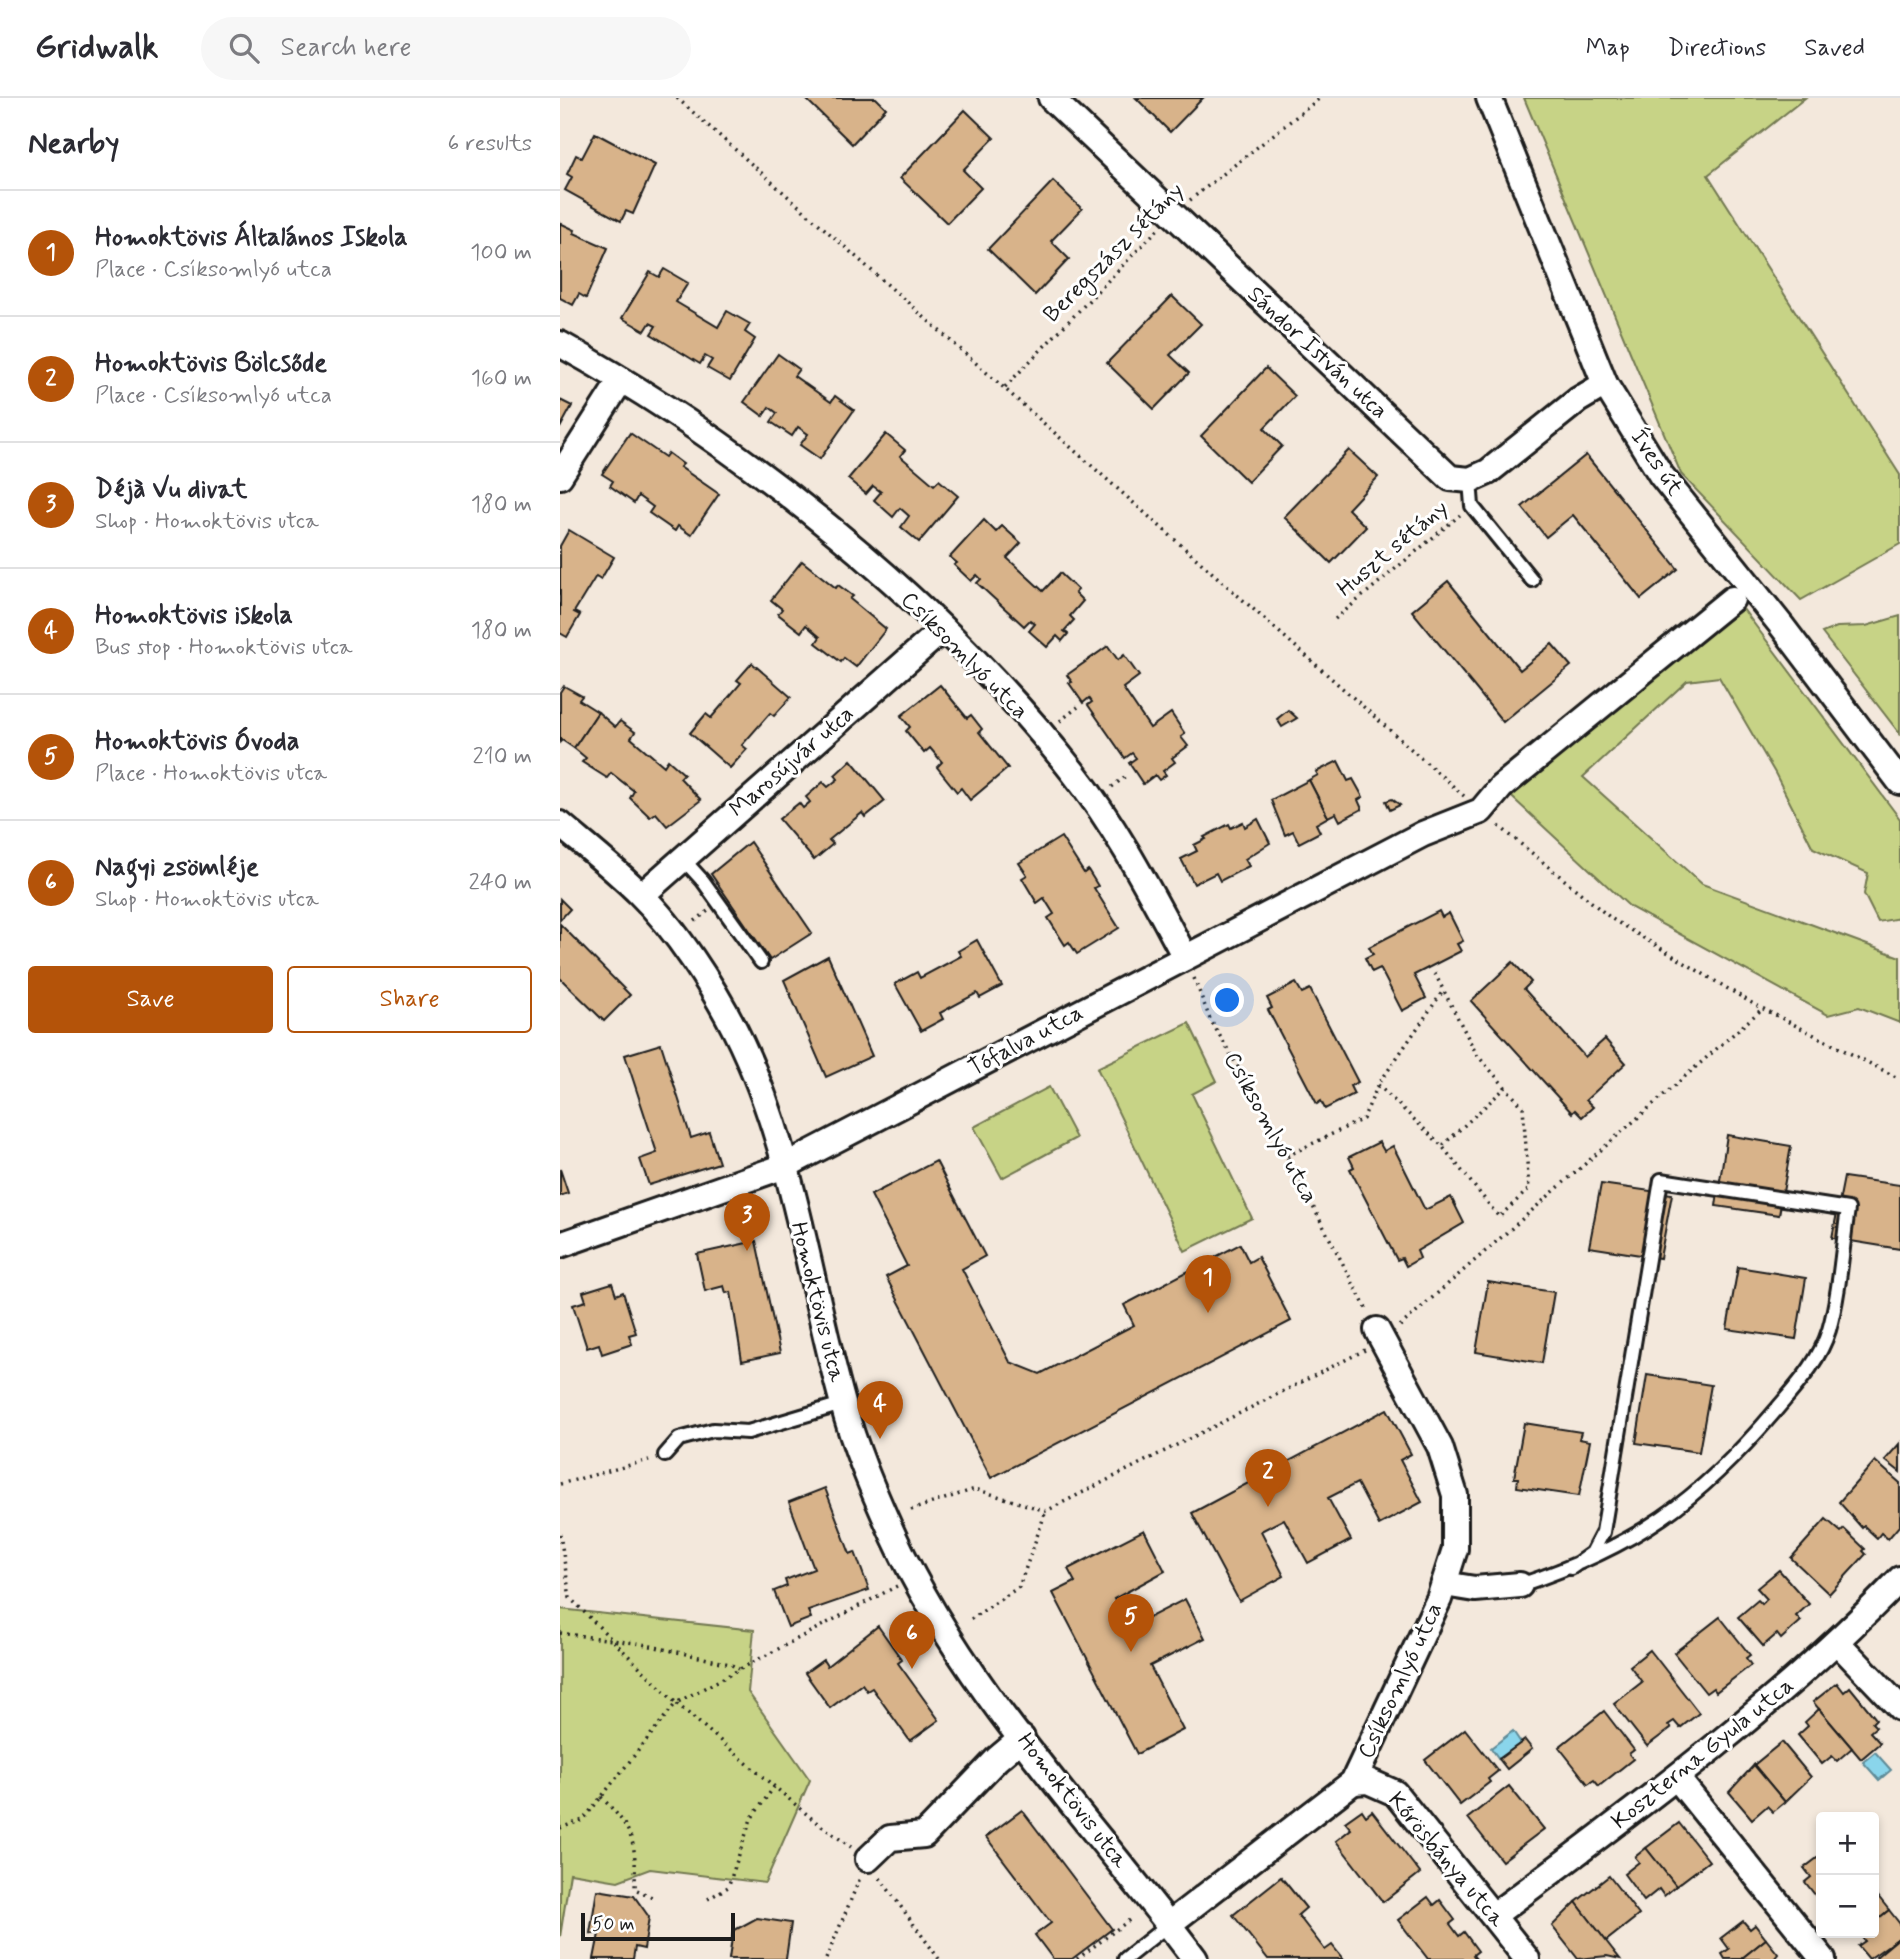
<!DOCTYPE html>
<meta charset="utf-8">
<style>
:root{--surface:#fff;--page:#f7f7f7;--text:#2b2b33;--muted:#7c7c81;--line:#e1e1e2;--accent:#b45309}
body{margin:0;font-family:Mynerve,sans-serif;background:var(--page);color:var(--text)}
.controls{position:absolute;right:21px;bottom:21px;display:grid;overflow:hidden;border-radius:7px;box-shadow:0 4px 10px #0003}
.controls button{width:63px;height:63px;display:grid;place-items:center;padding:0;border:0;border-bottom:2px solid var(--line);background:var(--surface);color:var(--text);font:35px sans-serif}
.scale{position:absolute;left:21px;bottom:18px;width:154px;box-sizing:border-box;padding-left:7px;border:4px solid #1c1c1c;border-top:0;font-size:19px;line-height:24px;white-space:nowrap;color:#1c1c1c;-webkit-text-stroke:5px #fff;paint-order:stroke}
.you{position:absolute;left:668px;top:903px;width:24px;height:24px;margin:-18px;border:5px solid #fff;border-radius:50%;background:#1a73e8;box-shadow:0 0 0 10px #1a73e833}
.badge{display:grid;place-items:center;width:46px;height:46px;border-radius:50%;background:var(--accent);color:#fff;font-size:23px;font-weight:700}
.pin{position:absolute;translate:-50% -58px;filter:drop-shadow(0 2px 4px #0008)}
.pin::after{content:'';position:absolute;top:37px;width:24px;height:21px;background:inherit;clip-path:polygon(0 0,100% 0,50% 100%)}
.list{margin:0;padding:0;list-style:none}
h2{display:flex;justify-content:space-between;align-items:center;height:91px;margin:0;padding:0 28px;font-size:30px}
h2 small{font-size:23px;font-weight:400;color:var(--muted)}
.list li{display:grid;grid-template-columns:46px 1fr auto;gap:21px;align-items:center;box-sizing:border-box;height:126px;padding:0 28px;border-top:2px solid var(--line)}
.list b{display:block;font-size:26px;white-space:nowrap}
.list p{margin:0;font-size:23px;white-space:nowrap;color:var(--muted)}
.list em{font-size:23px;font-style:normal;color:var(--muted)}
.actions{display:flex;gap:14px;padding:21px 28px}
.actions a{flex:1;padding:16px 0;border:2px solid var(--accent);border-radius:7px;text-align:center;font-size:24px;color:var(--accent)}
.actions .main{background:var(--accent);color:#fff}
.icon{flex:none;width:38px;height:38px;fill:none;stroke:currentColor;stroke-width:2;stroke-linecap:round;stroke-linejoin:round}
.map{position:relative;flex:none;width:1340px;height:1861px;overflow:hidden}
header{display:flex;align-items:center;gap:42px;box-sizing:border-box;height:98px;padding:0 35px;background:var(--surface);border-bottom:2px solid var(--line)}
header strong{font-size:33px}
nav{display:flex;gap:38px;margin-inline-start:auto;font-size:24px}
.search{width:490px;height:63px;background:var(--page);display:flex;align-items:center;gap:18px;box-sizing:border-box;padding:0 24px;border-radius:38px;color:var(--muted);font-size:26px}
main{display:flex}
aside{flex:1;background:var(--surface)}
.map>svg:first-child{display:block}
.green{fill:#c7d386;stroke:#727851;stroke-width:2}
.water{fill:#8ad5eb;stroke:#5e8b98;stroke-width:2}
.building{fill:#d8b38a;stroke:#1c1c1c;stroke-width:2}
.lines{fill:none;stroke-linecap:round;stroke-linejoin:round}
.lane-casing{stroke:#1c1c1c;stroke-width:18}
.street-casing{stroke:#1c1c1c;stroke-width:30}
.path{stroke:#1c1c1c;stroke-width:3.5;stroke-dasharray:2 5;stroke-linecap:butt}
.lane{stroke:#fff;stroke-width:12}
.street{stroke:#fff;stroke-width:24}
.labels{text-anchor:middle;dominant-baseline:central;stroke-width:6;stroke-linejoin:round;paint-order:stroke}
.street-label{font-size:23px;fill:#1c1c1c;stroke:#fff}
</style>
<header>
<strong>Gridwalk</strong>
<div class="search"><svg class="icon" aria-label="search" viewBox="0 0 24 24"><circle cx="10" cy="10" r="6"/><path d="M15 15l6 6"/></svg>Search here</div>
<nav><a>Map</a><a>Directions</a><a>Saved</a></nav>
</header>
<main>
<aside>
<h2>Nearby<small>6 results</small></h2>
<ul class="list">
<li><span class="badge">1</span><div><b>Homoktövis Általános Iskola</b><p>Place · Csíksomlyó utca</p></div><em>100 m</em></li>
<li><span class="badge">2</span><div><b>Homoktövis Bölcsőde</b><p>Place · Csíksomlyó utca</p></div><em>160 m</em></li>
<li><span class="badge">3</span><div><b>Déjà Vu divat</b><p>Shop · Homoktövis utca</p></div><em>180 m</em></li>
<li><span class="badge">4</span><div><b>Homoktövis iskola</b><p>Bus stop · Homoktövis utca</p></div><em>180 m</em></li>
<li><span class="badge">5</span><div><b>Homoktövis Óvoda</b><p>Place · Homoktövis utca</p></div><em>210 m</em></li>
<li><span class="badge">6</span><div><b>Nagyi zsömléje</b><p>Shop · Homoktövis utca</p></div><em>240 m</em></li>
</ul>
<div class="actions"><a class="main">Save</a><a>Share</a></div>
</aside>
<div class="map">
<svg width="1340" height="1861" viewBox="0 0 1340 1861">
<rect width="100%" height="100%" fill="#f3e8dc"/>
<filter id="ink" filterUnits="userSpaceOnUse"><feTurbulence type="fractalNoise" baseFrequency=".0143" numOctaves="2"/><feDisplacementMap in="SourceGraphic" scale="14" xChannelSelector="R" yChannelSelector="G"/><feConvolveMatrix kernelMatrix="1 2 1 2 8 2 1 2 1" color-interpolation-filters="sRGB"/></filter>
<g filter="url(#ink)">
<g class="green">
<polygon points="964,0 1245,0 1148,77 1340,377 1340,446 1241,502 1121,376"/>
<polygon points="1183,511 1340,721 1340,820 1318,824 1304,796 1308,775 1253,750 1215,675 1159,579 1127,583 1023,679 1142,786 1340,859 1340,925 1299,909 1268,917 1070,809 941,689"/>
<polygon points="1340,518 1340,636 1262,535 1277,529 1306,528"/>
<polygon points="629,925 657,983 632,996 692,1120 625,1153 537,970"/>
<polygon points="489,989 516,1040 442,1080 414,1029"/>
<polygon points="0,1511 194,1532 188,1594 250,1682 205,1785 90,1771 58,1783 10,1775 0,1839"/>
</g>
<g class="water">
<polygon points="953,1633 961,1645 939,1661 931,1650"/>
<polygon points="1315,1654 1331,1672 1319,1682 1303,1664"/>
</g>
<g class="building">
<polygon points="245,0 316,0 326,10 292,46"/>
<polygon points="576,0 643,0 610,34"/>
<polygon points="405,12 434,40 403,72 421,90 387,125 340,80"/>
<polygon points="35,35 95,67 73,116 66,113 61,123 5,92 12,79 7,76 16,57 22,60"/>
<polygon points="493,83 522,111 491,143 509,161 475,197 428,151"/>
<polygon points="0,125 15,132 14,135 48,150 26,200 19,196 13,207 0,200"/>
<polygon points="104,171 128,185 116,204 158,229 167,213 190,226 185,234 195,241 170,283 147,270 152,262 145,258 140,266 91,236 96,228 90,225 85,233 62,220 90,174 99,179"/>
<polygon points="612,198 641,226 610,257 629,275 594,311 547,265"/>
<polygon points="218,256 239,271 234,278 271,304 275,298 294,312 260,361 240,347 248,336 238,329 232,338 211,324 217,315 209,309 203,318 184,304"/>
<polygon points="706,270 735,298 704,330 722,348 688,384 641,338"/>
<polygon points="0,302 12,308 0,330"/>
<polygon points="70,335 105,359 108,355 123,366 120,369 159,396 131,437 118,428 115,433 89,415 93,409 78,398 74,405 50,388 53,383 42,376"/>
<polygon points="326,336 345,352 340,358 374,387 379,382 398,398 359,444 341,429 349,418 340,410 333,419 314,402 321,394 313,388 306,396 288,381"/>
<polygon points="789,352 818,379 788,411 806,429 771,465 724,419"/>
<polygon points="1026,357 1118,471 1081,501 1013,417 986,439 962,409"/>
<polygon points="424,422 436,434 442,428 461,445 447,460 483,493 500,475 518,492 515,495 523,503 510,518 514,522 504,533 508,536 502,543 497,538 487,549 469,533 475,526 470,522 464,528 417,485 421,481 417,477 411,483 394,467 397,465 390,459"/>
<polygon points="9,432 54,459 41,481 36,478 14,514 20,517 7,539 0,535 0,448"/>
<polygon points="242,463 276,490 278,487 293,498 290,501 326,531 296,569 284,560 281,564 256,545 260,539 246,527 241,534 218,516 222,511 211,502"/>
<polygon points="888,483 960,572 992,546 1011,568 943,624 852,513"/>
<polygon points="548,548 558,562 564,557 579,578 563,590 590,630 611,615 625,636 621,639 628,648 612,660 615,664 603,673 606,677 599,682 595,677 583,686 569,665 576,660 572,655 565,660 528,607 532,604 529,600 523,605 509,585 512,584 507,577"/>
<polygon points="192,565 231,599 214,618 210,615 182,647 187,651 170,670 130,635 146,616 151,620 181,585 177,582"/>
<polygon points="380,587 407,620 411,617 422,631 419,634 448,670 410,702 401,690 397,694 377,669 382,664 370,650 364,655 346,633 350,629 341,618"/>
<polygon points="4,588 22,598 19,602 38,614 14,650 2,642 0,644 0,594"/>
<polygon points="728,612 737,620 722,629 717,621"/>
<polygon points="38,614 55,629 60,623 75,634 71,640 104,668 108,662 124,676 120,680 141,702 107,728 96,715 90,719 70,700 74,693 51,675 47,680 22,664 26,660 14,650"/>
<polygon points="291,662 325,703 305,719 302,715 269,742 273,746 254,762 219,721 239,705 243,710 250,704 246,699 263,684 268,689 278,681 275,677"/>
<polygon points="778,663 788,683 793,681 803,699 798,702 802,711 780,723 776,715 768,719 749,682 758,677 756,674"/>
<polygon points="749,682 768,719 756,726 760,734 739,745 733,733 725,737 711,702"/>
<polygon points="832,701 840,707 830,712 826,703"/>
<polygon points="698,721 710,745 685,761 689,768 660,783 656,775 634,786 621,761 637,753 634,747 646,741 644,739 669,726 671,730 683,724 685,729"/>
<polygon points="501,739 524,775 528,772 538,788 534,790 559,830 517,856 509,844 505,847 488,820 494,816 484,800 477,805 462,780 467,777 459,765"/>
<polygon points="190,744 252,835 210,862 151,776"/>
<polygon points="0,801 10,811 0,822"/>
<polygon points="879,813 882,819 889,815 903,843 897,846 901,853 854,877 866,900 842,913 820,870 812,874 805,860 813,856 809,849"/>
<polygon points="0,826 70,897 44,923 0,880"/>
<polygon points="417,842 442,888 420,900 417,895 380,915 383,921 361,933 335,886 357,874 360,880 401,858 398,853"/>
<polygon points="268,858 312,958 266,979 224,882"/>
<polygon points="953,864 971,884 964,891 1025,959 1045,941 1066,965 1026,1002 1033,1009 1022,1019 1015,1012 1012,1015 911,903"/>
<polygon points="736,885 742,895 750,891 798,984 790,988 794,996 765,1011 761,1003 757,1006 708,912 712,910 707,900"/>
<polygon points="101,946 131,1040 149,1034 159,1065 89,1087 80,1061 97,1055 65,957"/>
<polygon points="1167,1037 1231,1048 1219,1117 1156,1108"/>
<polygon points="819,1044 824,1053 833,1048 865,1112 891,1099 904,1125 857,1153 860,1160 846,1168 842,1160 837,1162 790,1071 794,1069 789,1059"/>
<polygon points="376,1063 425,1158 402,1171 450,1264 480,1276 574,1227 564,1207 680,1146 689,1164 698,1159 731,1223 431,1380 326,1179 347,1168 311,1097"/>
<polygon points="0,1071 8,1095 0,1098"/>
<polygon points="1284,1079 1340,1087 1340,1151 1272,1140"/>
<polygon points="1041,1086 1112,1096 1100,1160 1029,1149"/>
<polygon points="196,1143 220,1255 182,1263 171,1194 166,1195 164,1188 145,1193 137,1156"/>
<polygon points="1178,1169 1246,1180 1236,1241 1167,1231"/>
<polygon points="928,1184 994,1194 982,1265 916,1254"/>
<polygon points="52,1185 56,1197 63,1194 76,1235 69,1237 72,1246 42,1256 39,1246 27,1250 13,1207 26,1203 23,1194"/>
<polygon points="1087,1277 1151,1287 1139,1354 1076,1345"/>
<polygon points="827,1311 851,1356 840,1362 862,1404 819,1427 797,1385 768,1400 791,1442 748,1465 724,1421 701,1433 724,1478 679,1503 632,1415"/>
<polygon points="964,1325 1021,1334 1019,1341 1030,1343 1019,1398 957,1389 958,1380 954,1380"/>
<polygon points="1340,1345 1340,1374 1325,1362"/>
<polygon points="1315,1363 1340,1385 1340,1427 1328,1441 1321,1435 1317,1440 1304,1428 1302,1430 1279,1404"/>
<polygon points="265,1390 290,1456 295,1454 309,1492 248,1513 251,1520 228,1529 214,1493 227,1488 225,1482 254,1471 229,1404"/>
<polygon points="1266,1421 1281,1434 1284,1431 1305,1451 1303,1453 1306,1456 1269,1496 1231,1460"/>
<polygon points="584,1432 605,1473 554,1501 569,1530 625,1501 645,1540 590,1568 623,1632 577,1656 493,1495 515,1484 508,1471"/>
<polygon points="1219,1472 1249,1506 1236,1518 1241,1523 1221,1541 1217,1536 1203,1548 1178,1519 1198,1502 1202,1506 1207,1501 1197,1490"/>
<polygon points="1160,1519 1190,1557 1186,1560 1191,1567 1156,1594 1153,1590 1146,1595 1114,1555"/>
<polygon points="318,1528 342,1562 338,1565 379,1622 350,1643 312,1590 307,1593 302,1586 270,1610 245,1575 263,1562 267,1568"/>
<polygon points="1090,1552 1139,1615 1120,1630 1114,1623 1108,1627 1111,1630 1087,1648 1054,1606 1082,1584 1070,1568"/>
<polygon points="1277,1585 1284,1594 1290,1589 1316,1621 1312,1625 1316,1629 1310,1634 1320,1645 1301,1661 1253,1604"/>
<polygon points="1259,1611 1292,1650 1277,1663 1272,1658 1262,1666 1238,1637 1248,1628 1245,1624"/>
<polygon points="1044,1613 1074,1652 1069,1656 1073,1661 1039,1688 1034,1682 1028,1686 999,1649"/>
<polygon points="905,1631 938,1673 928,1681 930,1684 900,1707 865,1662"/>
<polygon points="965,1642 972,1651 947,1671 939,1661"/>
<polygon points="1222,1644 1251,1679 1225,1704 1194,1667"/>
<polygon points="1194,1667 1225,1704 1213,1714 1207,1708 1192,1721 1169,1694"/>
<polygon points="949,1688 984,1731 942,1763 908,1720"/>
<polygon points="462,1712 552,1831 512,1861 493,1861 475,1837 491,1825 426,1739"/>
<polygon points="802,1712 806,1718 812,1713 860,1775 823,1804 776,1743 791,1731 785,1724"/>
<polygon points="1119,1725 1149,1763 1116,1788 1086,1750"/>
<polygon points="1086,1750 1116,1788 1104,1798 1099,1791 1084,1803 1064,1776 1079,1764 1075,1759"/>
<polygon points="1261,1757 1261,1794 1256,1798 1245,1784 1251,1779 1244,1770"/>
<polygon points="1049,1778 1079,1817 1046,1843 1016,1804"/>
<polygon points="721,1779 746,1810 738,1817 765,1852 772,1847 783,1861 708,1861 673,1817"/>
<polygon points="37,1792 74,1798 89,1819 84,1851 75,1849 73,1861 34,1861 39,1836 30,1835"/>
<polygon points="1317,1797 1329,1812 1314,1824 1314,1799"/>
<polygon points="868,1799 874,1807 880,1802 895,1822 890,1826 899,1838 904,1834 918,1853 913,1857 916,1861 868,1861 838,1822"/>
<polygon points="1016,1804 1046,1843 1060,1861 1047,1858 1018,1861 992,1828"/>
<polygon points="1329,1812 1340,1826 1340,1839 1309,1861 1298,1848 1305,1843 1299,1836 1314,1835 1314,1824"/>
<polygon points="197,1820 231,1825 226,1861 169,1861 173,1833"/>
<polygon points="1183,1823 1190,1831 1195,1827 1206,1841 1181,1861 1165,1861 1162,1856 1169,1851 1161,1840"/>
<polygon points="1340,1839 1340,1861 1318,1861 1316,1859"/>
<polygon points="1206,1841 1218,1856 1214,1861 1181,1861"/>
</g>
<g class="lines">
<defs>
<g id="lane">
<polyline points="910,382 912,408 972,482"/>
<polyline points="122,760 143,783 201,864"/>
<polyline points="105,1357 119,1341 153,1332 188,1334 282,1306"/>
<path d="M960,1487C1075,1449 1138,1404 1216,1312C1237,1287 1259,1264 1269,1232C1280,1194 1282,1150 1288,1111L1101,1082L1043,1434L1032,1455L1011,1470"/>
<polyline points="565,1861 609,1826"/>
</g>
<g id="street">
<polyline points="491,0 890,380 910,382 928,374 1018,302 1045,286"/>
<polyline points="929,0 1045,286 1101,377 1221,527 1340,684"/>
<path d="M0,246C186,349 381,506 513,674C558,731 591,796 625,859"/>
<polyline points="0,378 61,282"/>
<path d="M0,726C27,749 55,771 80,796C116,831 152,887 175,932C233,1047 248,1180 282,1302C294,1349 314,1395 334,1439C406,1596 533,1724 635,1861"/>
<polyline points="82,797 382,532"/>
<polyline points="0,1147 225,1068 863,736 921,713 941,689 1172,501"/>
<polyline points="884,1486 915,1491 960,1487"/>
<polyline points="1278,1545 1340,1610"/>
<polyline points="1117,1680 1263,1861"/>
<polyline points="793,1684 808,1683 835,1695 967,1861"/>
<polyline points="308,1761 330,1740 364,1737 437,1661 462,1640"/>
<path d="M934,1817C1075,1712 1217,1608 1340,1481"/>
<polyline points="609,1826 793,1684 879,1501 895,1451 895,1397 880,1349 817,1232"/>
</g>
</defs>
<use href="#lane" class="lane-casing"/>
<use href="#street" class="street-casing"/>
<g class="path">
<polyline points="117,0 904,698"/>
<polyline points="630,102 760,0"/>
<polyline points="445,289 598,131"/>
<polyline points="775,521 900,417"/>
<polyline points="500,623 518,609"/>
<polyline points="552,689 567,677"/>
<polyline points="939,728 1052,821 1190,904 1340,981"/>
<polyline points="135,823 148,813"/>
<polyline points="634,880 650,921 699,1005 808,1214"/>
<polyline points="818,987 882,1048 939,1119 969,1091 963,1009 917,957 873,872"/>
<polyline points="883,1047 946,989"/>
<polyline points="727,1058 803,1021 818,987 883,893"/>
<polyline points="840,1228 1202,911"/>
<polyline points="0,1386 89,1362"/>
<polyline points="351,1412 415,1391 486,1413 805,1252"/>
<polyline points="0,1436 10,1500 116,1605 337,1488"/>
<polyline points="411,1521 459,1489 486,1413"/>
<polyline points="0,1535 82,1546 170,1566 179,1571"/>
<path d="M41,1699C75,1733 76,1744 75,1791L96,1801"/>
<polyline points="0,1730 23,1722 116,1605 256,1724 291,1749"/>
<polyline points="320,1780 379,1861"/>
<polyline points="148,1801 168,1789 191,1721 214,1689"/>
<polyline points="266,1861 300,1780"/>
<polyline points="517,1861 572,1820"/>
</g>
<use href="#lane" class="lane"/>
<use href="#street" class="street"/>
</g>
</g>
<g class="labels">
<g class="street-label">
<text transform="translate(554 155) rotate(-45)">Beregszász sétány</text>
<text transform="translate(757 255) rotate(43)">Sándor István utca</text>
<text transform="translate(1096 365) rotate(56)">Íves út</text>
<text transform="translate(833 451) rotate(-40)">Huszt sétány</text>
<text transform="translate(404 558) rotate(45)">Csíksomlyó utca</text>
<text transform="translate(232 664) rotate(-41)">Marosújvár utca</text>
<text transform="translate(466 943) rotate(-28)">Tófalva utca</text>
<text transform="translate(710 1030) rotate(61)">Csíksomlyó utca</text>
<text transform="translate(257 1204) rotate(76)">Homoktövis utca</text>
<text transform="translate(841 1583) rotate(-65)">Csíksomlyó utca</text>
<text transform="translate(1143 1656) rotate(-39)">Koszterna Gyula utca</text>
<text transform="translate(512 1703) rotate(52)">Homoktövis utca</text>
<text transform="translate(886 1762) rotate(50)">Kőrösbánya utca</text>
</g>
</g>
</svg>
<div class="controls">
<button>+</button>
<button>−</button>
</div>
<div class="scale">50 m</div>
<div class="you"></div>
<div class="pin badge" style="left:648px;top:1215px">1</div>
<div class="pin badge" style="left:708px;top:1409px">2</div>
<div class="pin badge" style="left:187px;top:1153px">3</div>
<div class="pin badge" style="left:320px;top:1341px">4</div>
<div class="pin badge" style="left:571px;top:1554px">5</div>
<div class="pin badge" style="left:352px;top:1571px">6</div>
</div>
</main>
